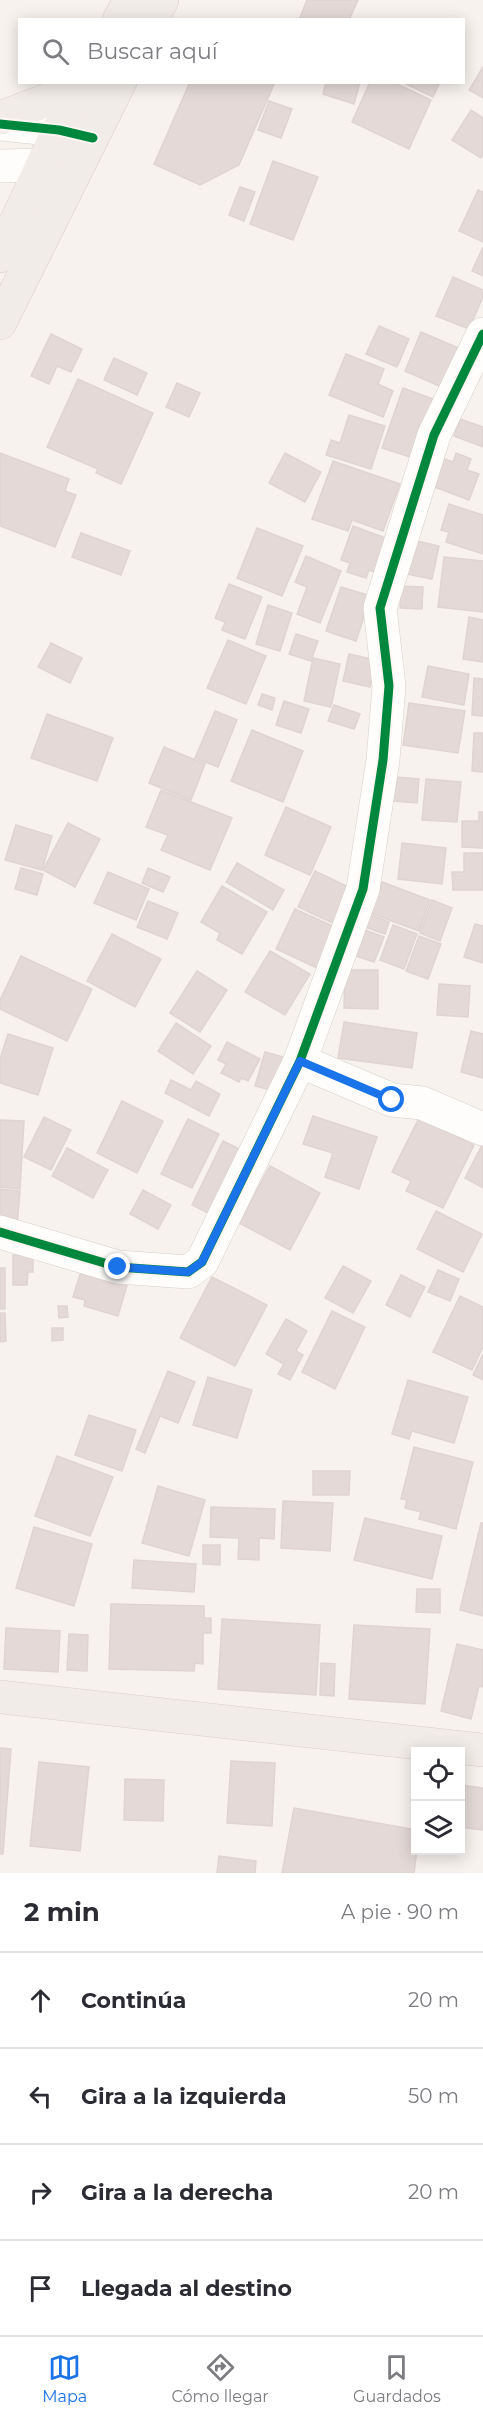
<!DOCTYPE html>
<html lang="es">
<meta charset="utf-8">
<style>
:root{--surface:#fff;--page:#f7f7f7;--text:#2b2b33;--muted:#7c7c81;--line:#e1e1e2;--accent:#1a73e8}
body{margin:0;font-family:Montserrat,sans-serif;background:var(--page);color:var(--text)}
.controls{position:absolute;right:18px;bottom:18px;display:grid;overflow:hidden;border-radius:0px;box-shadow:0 3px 15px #0003}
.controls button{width:54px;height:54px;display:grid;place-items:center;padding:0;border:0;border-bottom:2px solid var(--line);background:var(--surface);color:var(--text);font:30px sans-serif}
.stop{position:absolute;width:18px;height:18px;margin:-14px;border:4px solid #1a73e8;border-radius:50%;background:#fff}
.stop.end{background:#1a73e8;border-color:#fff;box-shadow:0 2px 6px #0008}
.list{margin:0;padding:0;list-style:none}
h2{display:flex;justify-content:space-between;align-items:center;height:78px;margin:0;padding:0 24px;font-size:26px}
h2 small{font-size:20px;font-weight:400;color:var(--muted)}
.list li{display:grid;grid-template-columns:39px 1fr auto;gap:18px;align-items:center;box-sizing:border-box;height:96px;padding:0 24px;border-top:2px solid var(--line)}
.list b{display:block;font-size:22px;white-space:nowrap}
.list em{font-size:20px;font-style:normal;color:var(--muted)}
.icon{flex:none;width:33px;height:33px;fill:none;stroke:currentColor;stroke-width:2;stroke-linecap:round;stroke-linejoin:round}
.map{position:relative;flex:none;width:483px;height:1873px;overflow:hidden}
.search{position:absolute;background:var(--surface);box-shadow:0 3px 15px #0003;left:18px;right:18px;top:18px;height:66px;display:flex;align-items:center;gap:15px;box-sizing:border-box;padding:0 21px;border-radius:0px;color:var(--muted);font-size:22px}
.sheet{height:462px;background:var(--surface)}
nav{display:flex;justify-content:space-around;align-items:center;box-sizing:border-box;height:84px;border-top:2px solid var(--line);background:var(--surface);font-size:16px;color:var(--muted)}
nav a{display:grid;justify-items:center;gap:3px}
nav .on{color:var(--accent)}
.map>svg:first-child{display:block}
.building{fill:#e4d9d6;stroke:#e0d4d1;stroke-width:1.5}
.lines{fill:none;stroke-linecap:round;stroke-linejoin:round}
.minor-casing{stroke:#d6ceca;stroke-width:34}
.major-casing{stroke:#d9cecb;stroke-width:34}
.minor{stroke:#fefdfc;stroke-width:33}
.major{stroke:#f2ece8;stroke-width:33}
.cycleway-casing{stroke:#fef6f2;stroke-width:13}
.cycleway{stroke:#00873e;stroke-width:9}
.route{stroke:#1a73e8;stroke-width:8}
</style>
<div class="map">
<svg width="483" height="1873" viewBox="0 0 483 1873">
<rect width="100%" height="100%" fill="#f8f2ee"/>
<g class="building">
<polygon points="307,0 358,0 349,20 299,20"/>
<polygon points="483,67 483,98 469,90"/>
<polygon points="190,82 275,82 239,165 200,185 154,164"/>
<polygon points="326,82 360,82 354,104 323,94"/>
<polygon points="370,82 393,82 431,100 409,149 352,122"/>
<polygon points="402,82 440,82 433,97"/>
<polygon points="269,101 292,109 281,138 258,130"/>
<polygon points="471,110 483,118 483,154 481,158 452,140"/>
<polygon points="273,161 318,177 293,240 250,224"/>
<polygon points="240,187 255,192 244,221 229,215"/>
<polygon points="478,190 483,192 483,242 459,231"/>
<polygon points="483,247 483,276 472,271"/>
<polygon points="453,277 483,290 483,297 469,329 436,316"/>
<polygon points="379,326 409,339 397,367 366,354"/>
<polygon points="421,332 463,350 446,389 405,371"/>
<polygon points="51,334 82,349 71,372 57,366 49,384 31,376"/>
<polygon points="346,354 384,369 378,384 393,391 383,417 329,395"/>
<polygon points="114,358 147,373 137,395 104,380"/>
<polygon points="78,379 153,413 121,484 96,473 98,469 47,447"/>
<polygon points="177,383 200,393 189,417 166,407"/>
<polygon points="403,388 433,399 413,458 382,448"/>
<polygon points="349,415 385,426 371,469 326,455 331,440 340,443"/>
<polygon points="460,419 483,427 483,447 454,436"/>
<polygon points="0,453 69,479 65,491 76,495 55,547 0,526"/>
<polygon points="285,453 321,472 305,502 269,483"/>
<polygon points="456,453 471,459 467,470 479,474 469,500 427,484 437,456 453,462"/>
<polygon points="333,461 400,484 383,531 352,520 348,531 312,519"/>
<polygon points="449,504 483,515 483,554 446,542 449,532 441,530"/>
<polygon points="353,526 391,540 379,574 369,570 366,578 347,572 350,563 341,560"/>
<polygon points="257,528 303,546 282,596 237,578"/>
<polygon points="81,533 130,551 121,575 72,557"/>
<polygon points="413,540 439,546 432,579 406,574"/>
<polygon points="306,556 341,571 320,623 297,614 307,587 295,582"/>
<polygon points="444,557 483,561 483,612 438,607"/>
<polygon points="229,584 262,597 245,639 222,630 225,622 215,618"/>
<polygon points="401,586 423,587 422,609 400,608"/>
<polygon points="341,587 371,596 356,641 326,631"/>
<polygon points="268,605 292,613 280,651 256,644"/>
<polygon points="469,617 483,620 483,662 463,659"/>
<polygon points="296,634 318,641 311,661 289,654"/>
<polygon points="228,640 266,656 246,704 207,688"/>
<polygon points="51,643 82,658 70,683 38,667"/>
<polygon points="349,654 376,660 370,687 343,681"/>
<polygon points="313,658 340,664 331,707 304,701"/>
<polygon points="428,666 469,674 464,705 422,697"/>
<polygon points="474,678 483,679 483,716 472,715"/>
<polygon points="262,694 275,698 272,710 258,705"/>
<polygon points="284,701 309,709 301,733 276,725"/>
<polygon points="409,703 465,711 458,753 403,745"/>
<polygon points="334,705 360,714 354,729 328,721"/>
<polygon points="215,711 237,720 218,767 195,758"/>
<polygon points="47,714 113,738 97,781 31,758"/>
<polygon points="252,730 303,751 283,802 231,781"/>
<polygon points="474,733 483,733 483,772 472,771"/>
<polygon points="164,747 205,764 191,800 149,783"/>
<polygon points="396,777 419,779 417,803 393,801"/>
<polygon points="426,779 461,782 457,822 422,820"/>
<polygon points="161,790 232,818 210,870 161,850 168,835 146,827"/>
<polygon points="286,807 331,827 310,875 265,855"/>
<polygon points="479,812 483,812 483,848 462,847 462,821 479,821"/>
<polygon points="68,823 100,839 75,887 43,870"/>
<polygon points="16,825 52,836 42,870 5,860"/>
<polygon points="402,843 446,848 442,884 398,879"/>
<polygon points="464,853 483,853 483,890 453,890 452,872 464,872"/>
<polygon points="237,863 284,890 273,910 226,882"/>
<polygon points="21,868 43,874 37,895 15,889"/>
<polygon points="148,868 170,877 163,892 142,883"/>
<polygon points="315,871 355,890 339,926 298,907"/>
<polygon points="108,872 149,889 136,920 94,903"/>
<polygon points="382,882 430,900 419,931 370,913"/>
<polygon points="222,886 267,912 242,954 217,940 220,933 201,922"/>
<polygon points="432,900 452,908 440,941 420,933"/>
<polygon points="148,901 178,913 167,939 137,927"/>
<polygon points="295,909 337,928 319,969 276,949"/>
<polygon points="370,915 389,922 385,934 365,927"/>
<polygon points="475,924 483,926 483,963 464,957"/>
<polygon points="393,925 417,934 404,969 380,960"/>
<polygon points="365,930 384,937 374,962 356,956"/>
<polygon points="112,934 161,959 135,1007 87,981"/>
<polygon points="419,936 441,944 428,979 406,971"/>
<polygon points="270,951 310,974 285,1015 245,992"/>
<polygon points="21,956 92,989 67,1041 0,1009 0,1000"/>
<polygon points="345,970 378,970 378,1009 344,1008"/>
<polygon points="197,971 227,990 200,1032 170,1013"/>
<polygon points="439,984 470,986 468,1017 437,1015"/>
<polygon points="344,1022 417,1033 412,1068 338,1058"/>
<polygon points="176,1023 211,1046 193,1074 158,1051"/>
<polygon points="471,1031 483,1034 483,1078 461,1072"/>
<polygon points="8,1034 53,1048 38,1095 0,1083 0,1059"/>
<polygon points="227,1042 260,1059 248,1081 241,1078 239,1082 221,1073 226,1064 218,1060"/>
<polygon points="265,1052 287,1058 279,1092 255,1086"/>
<polygon points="171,1080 191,1090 196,1081 220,1094 209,1116 165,1093"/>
<polygon points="122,1101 163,1121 137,1173 97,1153"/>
<polygon points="313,1116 377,1137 359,1189 325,1177 333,1153 303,1144"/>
<polygon points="44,1117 71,1130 51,1170 24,1157"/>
<polygon points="419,1118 474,1145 443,1208 406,1191 411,1181 392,1172"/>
<polygon points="188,1119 219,1134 192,1188 161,1174"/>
<polygon points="0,1120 24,1121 20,1189 0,1187"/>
<polygon points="223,1141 250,1154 218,1218 192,1205"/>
<polygon points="483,1143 483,1188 465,1178"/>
<polygon points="67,1148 108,1170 93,1198 52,1176"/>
<polygon points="270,1166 320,1193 290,1250 239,1223"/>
<polygon points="0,1189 20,1191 17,1226 0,1224"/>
<polygon points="143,1190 171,1205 158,1229 130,1214"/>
<polygon points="436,1211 482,1234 463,1272 417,1249"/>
<polygon points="13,1255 33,1255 33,1272 28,1272 27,1285 13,1285"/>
<polygon points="343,1266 371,1281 353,1313 325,1298"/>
<rect x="0" y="1268" width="5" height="41"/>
<polygon points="82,1268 128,1282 118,1316 84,1306 85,1300 73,1297"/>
<polygon points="438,1270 459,1279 450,1301 428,1292"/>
<polygon points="401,1275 425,1287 410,1317 386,1305"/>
<polygon points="212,1277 267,1305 235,1366 180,1338"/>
<polygon points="460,1296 483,1307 483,1347 472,1370 433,1352"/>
<polygon points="58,1306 67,1306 68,1317 59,1318"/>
<polygon points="332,1311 365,1327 335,1389 302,1372"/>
<polygon points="0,1313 5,1313 6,1341 0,1342"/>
<polygon points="286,1319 307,1331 296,1351 303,1355 290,1380 278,1374 284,1364 266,1354"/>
<polygon points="52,1328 63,1328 63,1340 52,1341"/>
<polygon points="483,1354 483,1380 473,1375"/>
<polygon points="168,1371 195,1382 178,1423 160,1416 145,1453 136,1449"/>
<polygon points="208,1377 252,1390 237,1438 193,1425"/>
<polygon points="408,1380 468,1397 454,1443 412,1431 409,1439 392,1434"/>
<polygon points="89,1415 136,1430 122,1471 75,1455"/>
<polygon points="414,1447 473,1462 456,1529 419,1519 421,1512 405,1508 407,1500 401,1499"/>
<polygon points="57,1456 113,1477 90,1536 35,1516"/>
<polygon points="313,1471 350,1471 349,1495 313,1495"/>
<polygon points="158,1486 205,1500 189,1556 142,1543"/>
<polygon points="283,1501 333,1503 330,1551 281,1548"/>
<polygon points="211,1507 275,1509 274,1539 259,1538 259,1560 238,1559 239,1538 210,1537"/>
<polygon points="365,1518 442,1536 432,1579 354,1560"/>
<polygon points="481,1523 483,1523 483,1616 460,1610"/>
<polygon points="34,1527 92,1544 74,1606 16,1588"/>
<polygon points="203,1545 220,1545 220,1565 203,1564"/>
<polygon points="134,1560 196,1564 194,1592 132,1588"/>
<polygon points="417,1589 440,1589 440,1613 416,1612"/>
<polygon points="111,1604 204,1606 204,1618 211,1618 211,1633 203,1633 203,1664 195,1663 194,1671 109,1669"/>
<polygon points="222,1619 320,1625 316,1695 218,1689"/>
<polygon points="354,1625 430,1629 425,1704 349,1699"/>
<polygon points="6,1628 60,1631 58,1672 4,1669"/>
<polygon points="69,1634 88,1635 87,1671 67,1670"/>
<polygon points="457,1644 483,1650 483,1687 479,1686 471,1719 441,1711"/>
<polygon points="321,1663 335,1664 334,1696 320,1695"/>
<polygon points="0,1748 11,1749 3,1854 0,1854"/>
<polygon points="231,1761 275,1763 272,1826 227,1823"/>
<polygon points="39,1762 89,1767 80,1851 30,1846"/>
<polygon points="125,1779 164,1780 163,1821 124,1820"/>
<polygon points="460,1785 483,1788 483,1830 460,1827"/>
<polygon points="294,1808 416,1830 417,1850 414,1873 282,1873"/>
<polygon points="219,1856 256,1861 255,1873 217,1873"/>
</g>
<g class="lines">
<defs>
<g id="minor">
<polyline points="0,124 59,130 85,136"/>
<polyline points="0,166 43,165 69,172"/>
<polyline points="300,1061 392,1100 422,1103 483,1129"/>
<polyline points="0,1232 118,1267 188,1272 202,1262 300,1061 363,889 383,760 389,686 380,608 434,435 483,334"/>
</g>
<g id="major">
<polyline points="119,20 130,0"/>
<polyline points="152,20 162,0"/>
<polyline points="0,118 83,86"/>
<polyline points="0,256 59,130 85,82"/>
<polyline points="0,323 120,82"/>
<polyline points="0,1697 483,1750"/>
</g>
</defs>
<use href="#minor" class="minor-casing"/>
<use href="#major" class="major-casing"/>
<use href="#minor" class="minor"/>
<use href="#major" class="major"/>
<defs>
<g id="cycleway">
<polyline points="0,124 59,130 93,138"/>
<polyline points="0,1232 118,1267 188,1272 202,1262 300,1061 363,889 383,760 389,686 380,608 434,435 483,334"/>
</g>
</defs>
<use href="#cycleway" class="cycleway-casing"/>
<use href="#cycleway" class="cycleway"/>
</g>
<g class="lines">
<polyline class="route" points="118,1267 188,1272 202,1262 300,1061 392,1100"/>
</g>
</svg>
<div class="controls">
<button><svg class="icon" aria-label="locate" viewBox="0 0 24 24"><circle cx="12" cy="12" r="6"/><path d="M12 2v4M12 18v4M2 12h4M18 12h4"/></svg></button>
<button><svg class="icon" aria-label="layers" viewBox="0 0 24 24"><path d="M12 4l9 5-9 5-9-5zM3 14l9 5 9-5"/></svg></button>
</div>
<div class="stop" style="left:392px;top:1100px"></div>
<div class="stop end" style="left:118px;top:1267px"></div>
<div class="search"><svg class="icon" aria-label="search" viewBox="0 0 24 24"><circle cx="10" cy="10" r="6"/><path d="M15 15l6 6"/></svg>Buscar aquí</div>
</div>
<section class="sheet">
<h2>2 min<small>A pie · 90 m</small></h2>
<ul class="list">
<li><svg class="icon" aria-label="ahead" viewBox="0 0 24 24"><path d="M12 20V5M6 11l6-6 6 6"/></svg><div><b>Continúa</b></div><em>20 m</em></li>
<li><svg class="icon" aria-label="left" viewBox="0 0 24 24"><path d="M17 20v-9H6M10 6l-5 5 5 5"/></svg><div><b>Gira a la izquierda</b></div><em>50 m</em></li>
<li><svg class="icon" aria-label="right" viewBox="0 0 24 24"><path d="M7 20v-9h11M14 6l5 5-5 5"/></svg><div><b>Gira a la derecha</b></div><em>20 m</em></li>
<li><svg class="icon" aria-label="arrive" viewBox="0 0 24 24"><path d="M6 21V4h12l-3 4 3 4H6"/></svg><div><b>Llegada al destino</b></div></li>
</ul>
</section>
<nav>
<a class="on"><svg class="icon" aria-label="map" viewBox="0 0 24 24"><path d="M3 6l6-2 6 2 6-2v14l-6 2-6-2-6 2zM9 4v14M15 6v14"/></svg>Mapa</a>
<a><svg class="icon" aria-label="directions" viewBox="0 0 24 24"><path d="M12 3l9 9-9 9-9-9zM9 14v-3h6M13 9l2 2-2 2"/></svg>Cómo llegar</a>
<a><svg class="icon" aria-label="saved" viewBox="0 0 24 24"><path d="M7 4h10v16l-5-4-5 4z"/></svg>Guardados</a>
</nav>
